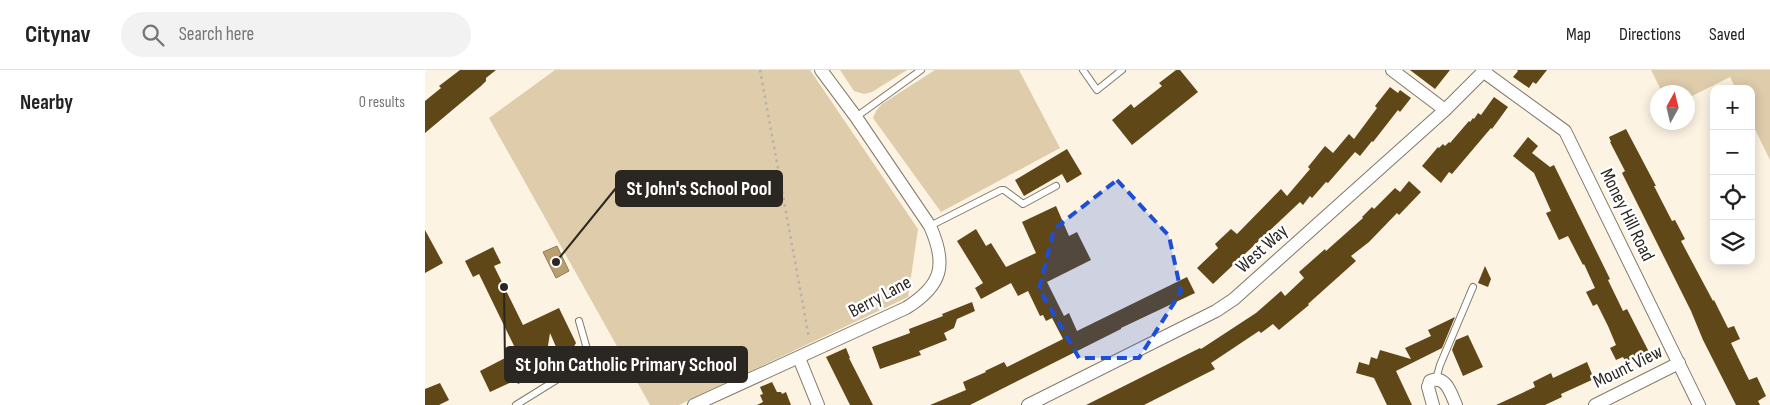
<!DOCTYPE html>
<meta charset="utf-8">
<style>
:root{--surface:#fff;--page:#f2f2f2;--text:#222;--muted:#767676;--line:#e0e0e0}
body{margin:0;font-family:"Sofia Sans Condensed",sans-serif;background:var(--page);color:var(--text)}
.controls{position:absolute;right:15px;top:15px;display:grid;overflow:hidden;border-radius:10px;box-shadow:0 2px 12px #0003}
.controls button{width:45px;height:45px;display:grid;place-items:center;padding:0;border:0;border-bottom:1px solid var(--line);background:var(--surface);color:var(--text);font:25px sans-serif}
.compass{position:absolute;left:1225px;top:15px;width:45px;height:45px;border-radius:50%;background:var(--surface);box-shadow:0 2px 12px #0003;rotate:8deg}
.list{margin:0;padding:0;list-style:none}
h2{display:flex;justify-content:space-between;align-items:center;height:65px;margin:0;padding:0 20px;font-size:21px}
h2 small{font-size:16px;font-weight:400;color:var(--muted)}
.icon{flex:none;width:28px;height:28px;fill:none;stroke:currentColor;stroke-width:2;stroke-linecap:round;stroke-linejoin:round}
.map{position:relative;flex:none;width:1345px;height:335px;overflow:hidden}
header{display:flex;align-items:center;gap:30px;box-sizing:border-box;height:70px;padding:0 25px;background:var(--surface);border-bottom:1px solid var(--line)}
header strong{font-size:24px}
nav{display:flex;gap:28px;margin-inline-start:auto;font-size:18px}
.search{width:350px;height:45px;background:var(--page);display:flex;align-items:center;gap:12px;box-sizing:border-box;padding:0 18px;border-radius:28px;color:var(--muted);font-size:19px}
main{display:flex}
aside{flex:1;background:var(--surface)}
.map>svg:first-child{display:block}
.green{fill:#deccab}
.water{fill:#b99f6f;stroke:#8e7b58}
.building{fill:#5f4718}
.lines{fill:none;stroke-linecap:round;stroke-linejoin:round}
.lane-casing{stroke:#81796a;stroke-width:8}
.street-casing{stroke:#81796a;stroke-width:14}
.path{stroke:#bab2a6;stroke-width:2.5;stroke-dasharray:2.5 4;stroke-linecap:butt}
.lane{stroke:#fff;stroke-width:6}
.street{stroke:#fff;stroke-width:12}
.marked{fill:#1d4ed8;fill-opacity:0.2;stroke:#1d4ed8;stroke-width:4;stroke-dasharray:10 6;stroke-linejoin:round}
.labels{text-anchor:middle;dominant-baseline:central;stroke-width:5;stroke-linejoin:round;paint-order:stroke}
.street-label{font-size:19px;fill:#2a2621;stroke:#fff}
.leader{fill:none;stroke:#2a2621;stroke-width:2}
.callout-dot{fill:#2a2621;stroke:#fff;stroke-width:2}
.callout{fill:#2a2621;stroke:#2a2621;stroke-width:2}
.callout-label{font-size:20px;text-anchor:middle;font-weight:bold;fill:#fff}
</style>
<header>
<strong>Citynav</strong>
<div class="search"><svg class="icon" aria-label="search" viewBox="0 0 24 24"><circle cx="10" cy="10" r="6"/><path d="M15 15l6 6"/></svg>Search here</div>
<nav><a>Map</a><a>Directions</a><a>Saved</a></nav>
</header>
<main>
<aside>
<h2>Nearby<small>0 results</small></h2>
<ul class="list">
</ul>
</aside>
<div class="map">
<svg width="1345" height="335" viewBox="0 0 1345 335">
<rect width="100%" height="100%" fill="#fcf3e3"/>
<g class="green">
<polygon points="130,0 385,0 493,159 483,227 254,335 225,335 64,48"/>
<polygon points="415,0 482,0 447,22 439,24 429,21"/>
<polygon points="510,0 594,0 635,78 516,142 448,48 451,41 457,34"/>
<polygon points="1226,0 1345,0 1345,90 1326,51 1326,19 1311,19 1305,7 1263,28 1262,22 1237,22"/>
</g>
<polygon class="water" points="132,176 144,201 131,208 118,182"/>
<g class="building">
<polygon points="35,0 71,0 61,8 61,11 56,16 0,63 0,31 16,18 14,16"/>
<polygon points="751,0 755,0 773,22 707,75 687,50 706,34 709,38 737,16 734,13"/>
<polygon points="985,0 1025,0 1010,19"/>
<polygon points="1092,0 1122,0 1111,14 1108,12 1104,18 1088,7 1093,1"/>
<polygon points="965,17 973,23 975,20 986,28 975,42 973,40 948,72 947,71 935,86 930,82 903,113 901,112 887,128 885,126 878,135 875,132 788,214 772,198 793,178 790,174 806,159 812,164 856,119 862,126 885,99 883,97 900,76 908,83 924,64 929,69 952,38 950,36"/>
<polygon points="1069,27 1083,37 1067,59 1066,58 1027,104 1024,102 1016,113 997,96 1013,77 1014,78 1018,74 1020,76 1024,72 1025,73 1044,51 1045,52 1048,48 1049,49 1053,43 1056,45"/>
<polygon points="1201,59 1231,116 1229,116 1247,151 1250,150 1260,169 1256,171 1288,231 1289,230 1303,258 1309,256 1315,269 1306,273 1324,310 1332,307 1341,326 1333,331 1335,335 1311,335 1278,270 1266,241 1197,103 1200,101 1185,72 1186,72 1184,67"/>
<polygon points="1103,67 1113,76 1107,83 1125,97 1129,95 1185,209 1183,210 1198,241 1202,239 1224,282 1201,293 1198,287 1191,290 1185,278 1191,275 1183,256 1172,234 1168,236 1161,222 1170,218 1159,194 1158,195 1143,166 1134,170 1121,143 1126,141 1109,103 1088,86"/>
<polygon points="642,79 657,104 642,113 637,104 599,126 590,110"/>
<polygon points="984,111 996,122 974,145 972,143 944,172 926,186 931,191 883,234 884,235 854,260 848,254 836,263 834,261 786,293 790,299 719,335 661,335 775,278 776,279 831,243 856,221 860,226 879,208 874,202 900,179 901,181 938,148 937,147 947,137 949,139 970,118 975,122"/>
<polygon points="631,136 644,166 652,162 666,190 622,212 639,246 644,243 652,261 762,207 770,223 696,258 696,259 545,335 505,335 541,320 538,312 561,302 560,301 579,292 582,297 638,269 627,248 621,251 618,245 615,246 603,221 593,226 586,213 556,229 550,218 558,213 532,171 551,159 561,176 566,173 581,197 611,183 597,152"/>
<polygon points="0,160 18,193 0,203"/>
<polygon points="68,177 76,193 69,196 98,255 134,238 151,273 147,280 148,289 138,293 125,263 119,301 93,314 91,310 65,322 55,301 92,282 54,204 48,207 40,191"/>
<polygon points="1060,196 1066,209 1063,217 1053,213"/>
<polygon points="547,232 550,241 532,249 529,258 519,263 522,270 494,281 496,285 455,299 447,277 485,263 484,259 518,246 517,244"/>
<polygon points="1030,247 1017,278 971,301 987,335 962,335 949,308 931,303 934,292 944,295 946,287 952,289 955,280 986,289 980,278 1006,266 1003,260"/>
<polygon points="1043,265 1058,297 1038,306 1027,280 1031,270"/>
<polygon points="421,278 425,288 424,288 448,335 425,335 401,287"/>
<polygon points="1162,292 1169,309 1136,324 1137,327 1120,335 1071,335 1110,317 1108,312 1126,303 1128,308"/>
<polygon points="347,312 352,322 356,322 357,324 361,322 366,335 332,335 338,332 335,325 338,324 335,317"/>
<polygon points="15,313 24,330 14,335 0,335 0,319"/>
</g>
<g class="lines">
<defs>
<g id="lane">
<polyline points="658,0 672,20 697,0"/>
<polyline points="431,47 496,0"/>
<polyline points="505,156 576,120 579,120 598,134 631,116"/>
<polyline points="1011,309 1015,295 1048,217"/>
<polyline points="91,335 157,294 162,279 154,251"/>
</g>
<g id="street">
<polyline points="967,0 1020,40"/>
<polyline points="1059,2 1140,61 1274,335"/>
<polyline points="374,288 393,335"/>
<path d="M269,335L481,238C518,215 522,194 505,156L431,47L396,0"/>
<polyline points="603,335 791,241 809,229 1020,40 1060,0"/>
<path d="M1008,335L1003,317L1005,311C1021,304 1026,324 1031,335"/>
<polyline points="1170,335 1254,293"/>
</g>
</defs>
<use href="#lane" class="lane-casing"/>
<use href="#street" class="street-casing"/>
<polyline class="path" points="335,0 384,268"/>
<use href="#lane" class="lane"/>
<use href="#street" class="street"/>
</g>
<path class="marked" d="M692,110L744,166L756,222L714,288H654L614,219L629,159Z"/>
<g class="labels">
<g class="street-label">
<text transform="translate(1202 145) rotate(64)">Money Hill Road</text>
<text transform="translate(837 179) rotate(-42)">West Way</text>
<text transform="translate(455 227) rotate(-28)">Berry Lane</text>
<text transform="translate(1203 297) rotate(-26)">Mount View</text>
</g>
</g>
<path class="leader" d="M131 192L191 118M79 217L80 294"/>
<g class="callout-dot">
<circle cx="131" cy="192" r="5"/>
<circle cx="79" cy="217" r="5"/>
</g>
<g class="callout">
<rect x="191" y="101" width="166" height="35" rx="5"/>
<rect x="80" y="277" width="242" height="35" rx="5"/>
</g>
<g class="callout-label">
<text x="274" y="125">St John's School Pool</text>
<text x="201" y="301">St John Catholic Primary School</text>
</g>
</svg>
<div class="controls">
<button>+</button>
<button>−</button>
<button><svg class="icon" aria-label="locate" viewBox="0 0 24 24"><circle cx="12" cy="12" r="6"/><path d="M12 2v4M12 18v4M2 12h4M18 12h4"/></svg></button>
<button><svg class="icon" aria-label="layers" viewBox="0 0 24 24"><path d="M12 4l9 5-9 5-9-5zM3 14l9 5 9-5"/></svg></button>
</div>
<svg class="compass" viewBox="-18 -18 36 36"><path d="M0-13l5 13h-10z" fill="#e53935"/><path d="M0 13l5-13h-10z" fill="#767676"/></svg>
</div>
</main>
